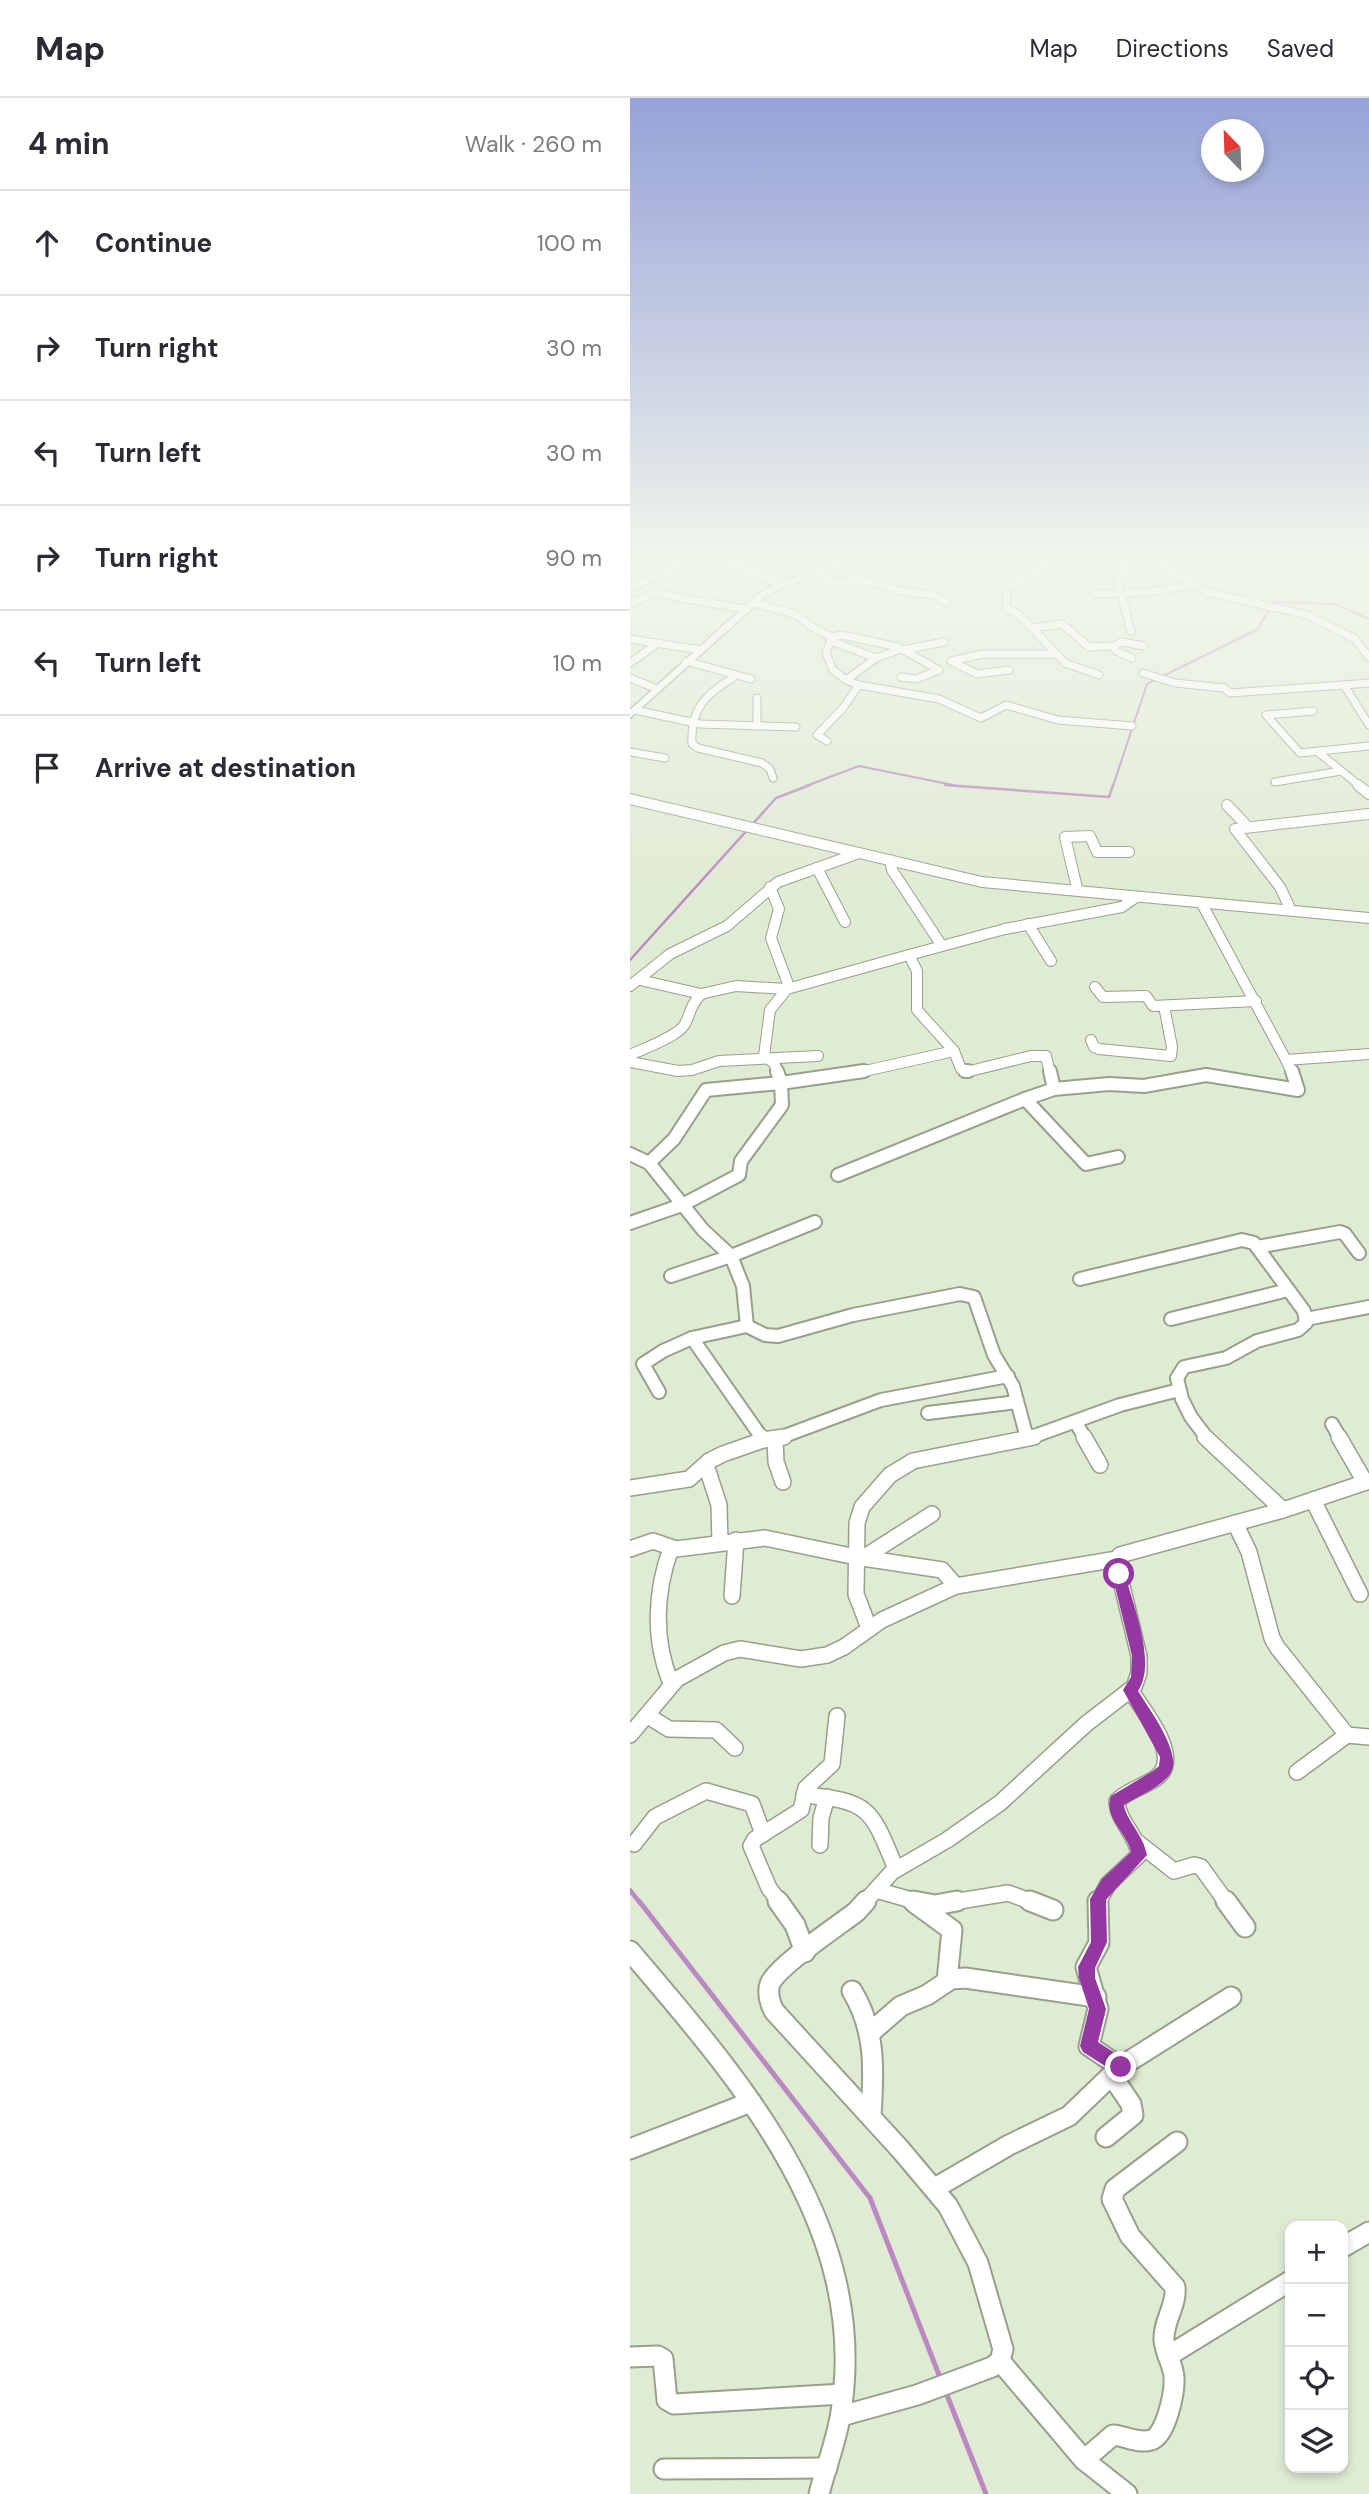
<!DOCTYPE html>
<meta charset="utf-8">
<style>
:root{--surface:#fff;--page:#f7f7f7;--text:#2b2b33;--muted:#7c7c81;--line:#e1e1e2}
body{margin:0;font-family:"DM Sans",sans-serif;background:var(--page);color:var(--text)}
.controls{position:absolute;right:21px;bottom:21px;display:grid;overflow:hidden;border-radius:14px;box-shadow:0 4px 10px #0003}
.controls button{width:63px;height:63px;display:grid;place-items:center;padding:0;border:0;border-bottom:2px solid var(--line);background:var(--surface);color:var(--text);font:35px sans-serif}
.compass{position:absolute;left:571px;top:21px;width:63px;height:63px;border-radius:50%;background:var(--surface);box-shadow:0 4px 10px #0003;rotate:337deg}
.stop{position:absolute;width:21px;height:21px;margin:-16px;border:5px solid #9437a0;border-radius:50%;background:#fff}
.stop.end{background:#9437a0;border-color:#fff;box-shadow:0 2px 7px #0008}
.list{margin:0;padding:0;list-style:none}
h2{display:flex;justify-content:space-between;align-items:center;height:91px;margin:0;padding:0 28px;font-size:30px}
h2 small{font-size:23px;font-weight:400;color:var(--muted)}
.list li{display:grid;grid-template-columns:46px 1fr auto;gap:21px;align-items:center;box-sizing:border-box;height:105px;padding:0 28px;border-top:2px solid var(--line)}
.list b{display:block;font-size:26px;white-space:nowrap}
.list em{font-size:23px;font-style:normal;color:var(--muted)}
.icon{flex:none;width:38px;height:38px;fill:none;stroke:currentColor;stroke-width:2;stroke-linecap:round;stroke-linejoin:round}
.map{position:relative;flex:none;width:739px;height:2396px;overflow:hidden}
header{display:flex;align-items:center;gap:42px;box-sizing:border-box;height:98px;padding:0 35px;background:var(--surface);border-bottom:2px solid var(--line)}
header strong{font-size:33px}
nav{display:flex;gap:38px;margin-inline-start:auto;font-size:24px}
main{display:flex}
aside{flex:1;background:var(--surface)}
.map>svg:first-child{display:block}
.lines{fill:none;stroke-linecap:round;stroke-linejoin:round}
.stream-far3{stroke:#bb88c1;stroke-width:2}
.stream-far2{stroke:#bb88c1;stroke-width:2.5}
.stream-far1{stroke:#bb88c1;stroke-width:4.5}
.stream{stroke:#bb88c1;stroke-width:5}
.minor-far4-casing{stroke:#97a08b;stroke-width:9}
.minor-far3-casing{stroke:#97a08b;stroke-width:12}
.minor-far2-casing{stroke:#97a08b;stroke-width:16}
.minor-far1-casing{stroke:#97a08b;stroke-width:18}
.minor-casing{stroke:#97a08b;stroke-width:23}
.tertiary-casing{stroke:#97a08b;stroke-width:3}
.minor-far4{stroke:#fff;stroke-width:7}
.minor-far3{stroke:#fff;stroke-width:10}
.minor-far2{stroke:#fff;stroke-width:12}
.minor-far1{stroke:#fff;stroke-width:15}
.minor{stroke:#fff;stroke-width:19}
.tertiary{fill:#fff;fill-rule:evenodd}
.route{fill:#9437a0}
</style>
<header>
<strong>Map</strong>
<nav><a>Map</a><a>Directions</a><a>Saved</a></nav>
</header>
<main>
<aside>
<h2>4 min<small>Walk · 260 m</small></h2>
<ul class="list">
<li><svg class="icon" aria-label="ahead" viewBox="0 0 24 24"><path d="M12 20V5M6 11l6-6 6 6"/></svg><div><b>Continue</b></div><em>100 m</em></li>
<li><svg class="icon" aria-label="right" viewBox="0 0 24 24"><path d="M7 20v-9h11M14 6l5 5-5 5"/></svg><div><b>Turn right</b></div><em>30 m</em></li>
<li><svg class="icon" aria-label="left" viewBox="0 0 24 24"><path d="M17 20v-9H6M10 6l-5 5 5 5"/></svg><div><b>Turn left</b></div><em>30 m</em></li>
<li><svg class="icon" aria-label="right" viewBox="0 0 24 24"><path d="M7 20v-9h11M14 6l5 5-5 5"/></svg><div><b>Turn right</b></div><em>90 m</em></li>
<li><svg class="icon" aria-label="left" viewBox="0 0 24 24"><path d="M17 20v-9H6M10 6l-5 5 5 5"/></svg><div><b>Turn left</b></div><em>10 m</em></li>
<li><svg class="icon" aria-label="arrive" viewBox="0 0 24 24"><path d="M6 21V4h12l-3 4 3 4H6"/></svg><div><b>Arrive at destination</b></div></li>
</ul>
</aside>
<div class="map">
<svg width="739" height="2396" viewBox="0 0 739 2396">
<rect width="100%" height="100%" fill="#e0ebd4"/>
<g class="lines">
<g class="stream-far3">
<polyline points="176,688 229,668 328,688"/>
<polyline points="483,688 517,586 628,531 643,504 705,506 739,521"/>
</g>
<g class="stream-far2">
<polyline points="315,687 479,699 483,687"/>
<polyline points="0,862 146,700 180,687"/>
</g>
<polyline class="stream-far1" points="0,1792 10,1805"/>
<g class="stream">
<polyline points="9,1803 240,2100 311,2282"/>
<polyline points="315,2292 356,2396"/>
</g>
<defs>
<g id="minor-far4">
<polyline points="92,462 151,487"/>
<polyline points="197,462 208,467"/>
<polyline points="479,462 499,467 488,485 501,533"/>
<polyline points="524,462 577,494 677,517 725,541 739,559"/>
<polyline points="184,476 209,486 230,481 270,493 304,497 316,504"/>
<polyline points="0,490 62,462"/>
<polyline points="465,496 520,494 563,487"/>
<polyline points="121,504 165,516 185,531 202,539 212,537 268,549 309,572 286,581 271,579"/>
<polyline points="0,506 24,495 114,511"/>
<polyline points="402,530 387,515 376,510 377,491 425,462"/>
<polyline points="202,539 196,555 203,572 216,582 246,560"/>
<polyline points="0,541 70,552"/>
<polyline points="201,543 246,560 271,551"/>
<polyline points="273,552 314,544"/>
<polyline points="502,560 486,553 483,548 492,544 514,548"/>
<polyline points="56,563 121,581"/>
<polyline points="0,565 28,545"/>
<polyline points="379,572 347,576 321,563 353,556 425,556"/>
<polyline points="513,575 545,585 594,590 600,595 714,587 739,627"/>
<polyline points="469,577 435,565 402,530 432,526 459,549 483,548"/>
<polyline points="0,580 27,591"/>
<path d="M103,580C75,596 60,612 62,646L68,650L132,665L140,671L143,680"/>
<polyline points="216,582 229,587 309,601 351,620 376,607 428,622 502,628"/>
<polyline points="714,587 739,585"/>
<polyline points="127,600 127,628"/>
<polyline points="5,612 70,626 166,629"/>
<polyline points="683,613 636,617 670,655 739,648"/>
<polyline points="197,643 187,637 213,610 229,587"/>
<polyline points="0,654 35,660"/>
<polyline points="688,654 730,688"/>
<polyline points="645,684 711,673"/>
</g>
<g id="minor-far3">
<polyline points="728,687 739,696"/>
<polyline points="0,701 352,784 739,820"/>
<polyline points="597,707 618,729"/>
<polyline points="260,762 262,772 312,848"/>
<polyline points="187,770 215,824"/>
<polyline points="140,789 149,811 141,840 158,886 157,891"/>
<polyline points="447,790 435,739 460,738 467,754 499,754"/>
<polyline points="572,806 656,962 739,956"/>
<polyline points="659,808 650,789 605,731 739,716"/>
<polyline points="398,826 421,863"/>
<polyline points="279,857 375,831 492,809 505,800"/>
<polyline points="10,882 71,896 106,888 157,891 279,857 287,873 287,912 324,953 226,975"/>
<polyline points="0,888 40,856 97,828 148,784 229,755"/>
<polyline points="465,889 473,899 516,898 523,908 626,903"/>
<polyline points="461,942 464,949 469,951 541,958 542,949 534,908"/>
<polyline points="324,953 331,971 336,974 401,958 416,958 420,975"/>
<path d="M0,957C13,951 49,938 55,926C62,912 59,910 71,896"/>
<polyline points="656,962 662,975"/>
<polyline points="0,964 48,973 62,972 89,963 188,958"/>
<polyline points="148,975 144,965 134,958 140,912 157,891"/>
</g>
<g id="minor-far2">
<polyline points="335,973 338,973"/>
<polyline points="420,973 424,991"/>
<polyline points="0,1056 19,1065 73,1132 101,1158 113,1188 117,1228 135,1237 148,1238 223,1217 330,1196 344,1199 364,1257 383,1288 397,1340"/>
<polyline points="488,1059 456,1066 395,1001 424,991 479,986 514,988 576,977 668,992 662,973"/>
<polyline points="19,1065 44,1041 76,992 151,985 147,973"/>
<polyline points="208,1077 395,1001"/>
<polyline points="0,1125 52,1107 109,1077 111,1063 152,1007 151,985 234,973"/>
<polyline points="627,1149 710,1134 715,1136 729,1155"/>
<polyline points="41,1178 101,1158 185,1124"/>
<polyline points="450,1181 612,1142 624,1145 674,1213 676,1225 668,1232 627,1243 596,1260 554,1269 547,1280 552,1301 561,1319 577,1340"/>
<polyline points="541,1221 658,1192"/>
<polyline points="676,1221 739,1209"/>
<polyline points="62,1240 117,1228"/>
<polyline points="29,1294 13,1266 33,1253 62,1240 132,1340"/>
<polyline points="298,1315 387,1304"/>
<polyline points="446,1325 455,1340"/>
<polyline points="702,1326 710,1340"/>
<polyline points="149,1340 251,1302 378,1278"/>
<polyline points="399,1340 490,1307 549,1292"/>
</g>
<g id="minor-far1">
<polyline points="131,1339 133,1342"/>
<polyline points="454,1339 470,1367"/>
<polyline points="575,1339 653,1412"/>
<polyline points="709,1339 735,1384"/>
<polyline points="145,1341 146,1364 153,1384"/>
<polyline points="76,1367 89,1407 90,1444"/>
<polyline points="0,1390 59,1381 79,1363 93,1356 133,1342 154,1339"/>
<polyline points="683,1402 730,1496"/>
<polyline points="605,1425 619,1454 642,1540 647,1549 717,1637 739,1639"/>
<path d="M41,1450C25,1494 23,1542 41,1585"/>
<polyline points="0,1451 23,1443 46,1451 135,1440 226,1459 312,1472 326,1488"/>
<polyline points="233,1460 302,1416"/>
<polyline points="102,1498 106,1442"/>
<polyline points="239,1530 226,1496 227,1425 232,1409 260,1377 283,1363 404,1339"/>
<polyline points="18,1618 39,1631 86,1632 105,1650"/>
<polyline points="0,1637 47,1581 94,1555 110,1551 171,1561 197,1557 214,1549 252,1522 326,1488 487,1461"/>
<polyline points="667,1674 717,1637"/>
<path d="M174,1697C241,1703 241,1711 266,1771"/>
<polyline points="507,1744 544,1773 564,1767 571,1769 597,1805"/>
<polyline points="4,1746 25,1719 76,1693 122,1706 133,1736"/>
<polyline points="190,1747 191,1720 197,1699"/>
<polyline points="246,1792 292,1805"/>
<polyline points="150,1805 139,1790 121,1748 125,1741 171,1712 176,1690 202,1666 207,1618"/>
<polyline points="234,1805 262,1774 317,1742 370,1705 456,1626 504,1589 509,1575 509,1558 487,1467 490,1457 653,1412 739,1383"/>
<polyline points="317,1805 378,1795 405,1805"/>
<path d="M468,1805L478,1786L509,1757C507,1736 488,1724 487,1703C498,1692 513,1689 526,1680C554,1660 513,1612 500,1592"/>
</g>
<g id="minor">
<polyline points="148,1803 165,1827 175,1854"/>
<polyline points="283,1803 305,1807 327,1803"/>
<polyline points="400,1803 423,1812"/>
<polyline points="468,1803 469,1845 456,1869 468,1911 459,1948 490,1969"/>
<polyline points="596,1803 615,1829"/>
<polyline points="285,1805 322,1832 317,1883"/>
<path d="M0,1853C111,1983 240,2129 211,2314C207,2341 196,2369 189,2396"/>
<path d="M222,1893C246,1932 244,1973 241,2018"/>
<polyline points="241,1934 271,1908 297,1897 321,1881 335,1880 466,1899"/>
<polyline points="476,2039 503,2017 501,2006 482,1978"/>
<polyline points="0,2051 121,2004"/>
<polyline points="305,2090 379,2047 439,2018 490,1969 601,1899"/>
<polyline points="713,2149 739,2134"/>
<polyline points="538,2258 660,2183"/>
<polyline points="0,2259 28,2258 33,2261 37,2302 44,2306 213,2296"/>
<polyline points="370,2263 454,2362 497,2396"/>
<path d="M211,2318L287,2297L362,2269L370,2263L373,2251L348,2165L318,2108L270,2051L144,1913C140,1906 137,1894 140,1886C146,1869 209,1827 226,1814L236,1803"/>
<path d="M454,2362L483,2337C495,2338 509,2346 521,2342C536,2338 545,2294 544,2279C543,2266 535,2255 534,2242C533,2223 547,2208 545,2189L500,2138L482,2101L485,2091L547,2044"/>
<polyline points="34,2371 197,2370"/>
</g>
<polygon id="tertiary" points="214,462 227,462 154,489 135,499 0,620 0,612 129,495 148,485"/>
</defs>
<use href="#minor-far4" class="minor-far4-casing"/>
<use href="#minor-far3" class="minor-far3-casing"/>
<use href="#minor-far2" class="minor-far2-casing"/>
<use href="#minor-far1" class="minor-far1-casing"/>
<use href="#minor" class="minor-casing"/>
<use href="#tertiary" class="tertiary-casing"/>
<use href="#minor-far4" class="minor-far4"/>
<use href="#minor-far3" class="minor-far3"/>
<use href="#minor-far2" class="minor-far2"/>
<use href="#minor-far1" class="minor-far1"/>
<use href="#minor" class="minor"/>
<use href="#tertiary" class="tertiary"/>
</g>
<linearGradient id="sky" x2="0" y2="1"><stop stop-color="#96a2d8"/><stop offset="0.58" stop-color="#f1f6ec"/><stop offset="1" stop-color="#f1f6ec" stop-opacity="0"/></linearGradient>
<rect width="739" height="798" fill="url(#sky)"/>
<path class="route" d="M489,1471L495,1476C503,1508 527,1564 508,1593C519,1611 554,1657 540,1676C530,1690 508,1698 494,1707C496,1722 513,1736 517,1757L476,1802L477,1844L465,1870V1880L476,1911L468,1944L497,1963L499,1969L497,1975L491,1978L453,1954L450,1948L459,1911L449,1880L448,1869L461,1844L460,1801L472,1781L501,1754C497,1734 473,1720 481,1698L523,1673L529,1668L530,1659L493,1592L501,1579L502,1558L482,1476Z"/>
</svg>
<div class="controls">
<button>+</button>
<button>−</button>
<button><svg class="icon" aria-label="locate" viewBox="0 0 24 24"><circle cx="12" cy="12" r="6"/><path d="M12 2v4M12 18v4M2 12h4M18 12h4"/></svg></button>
<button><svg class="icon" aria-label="layers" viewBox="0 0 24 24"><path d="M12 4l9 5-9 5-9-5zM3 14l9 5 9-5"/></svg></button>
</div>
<svg class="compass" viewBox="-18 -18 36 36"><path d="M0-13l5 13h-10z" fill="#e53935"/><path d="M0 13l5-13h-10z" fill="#7c7c81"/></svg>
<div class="stop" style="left:489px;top:1476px"></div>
<div class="stop end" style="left:491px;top:1969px"></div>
</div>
</main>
